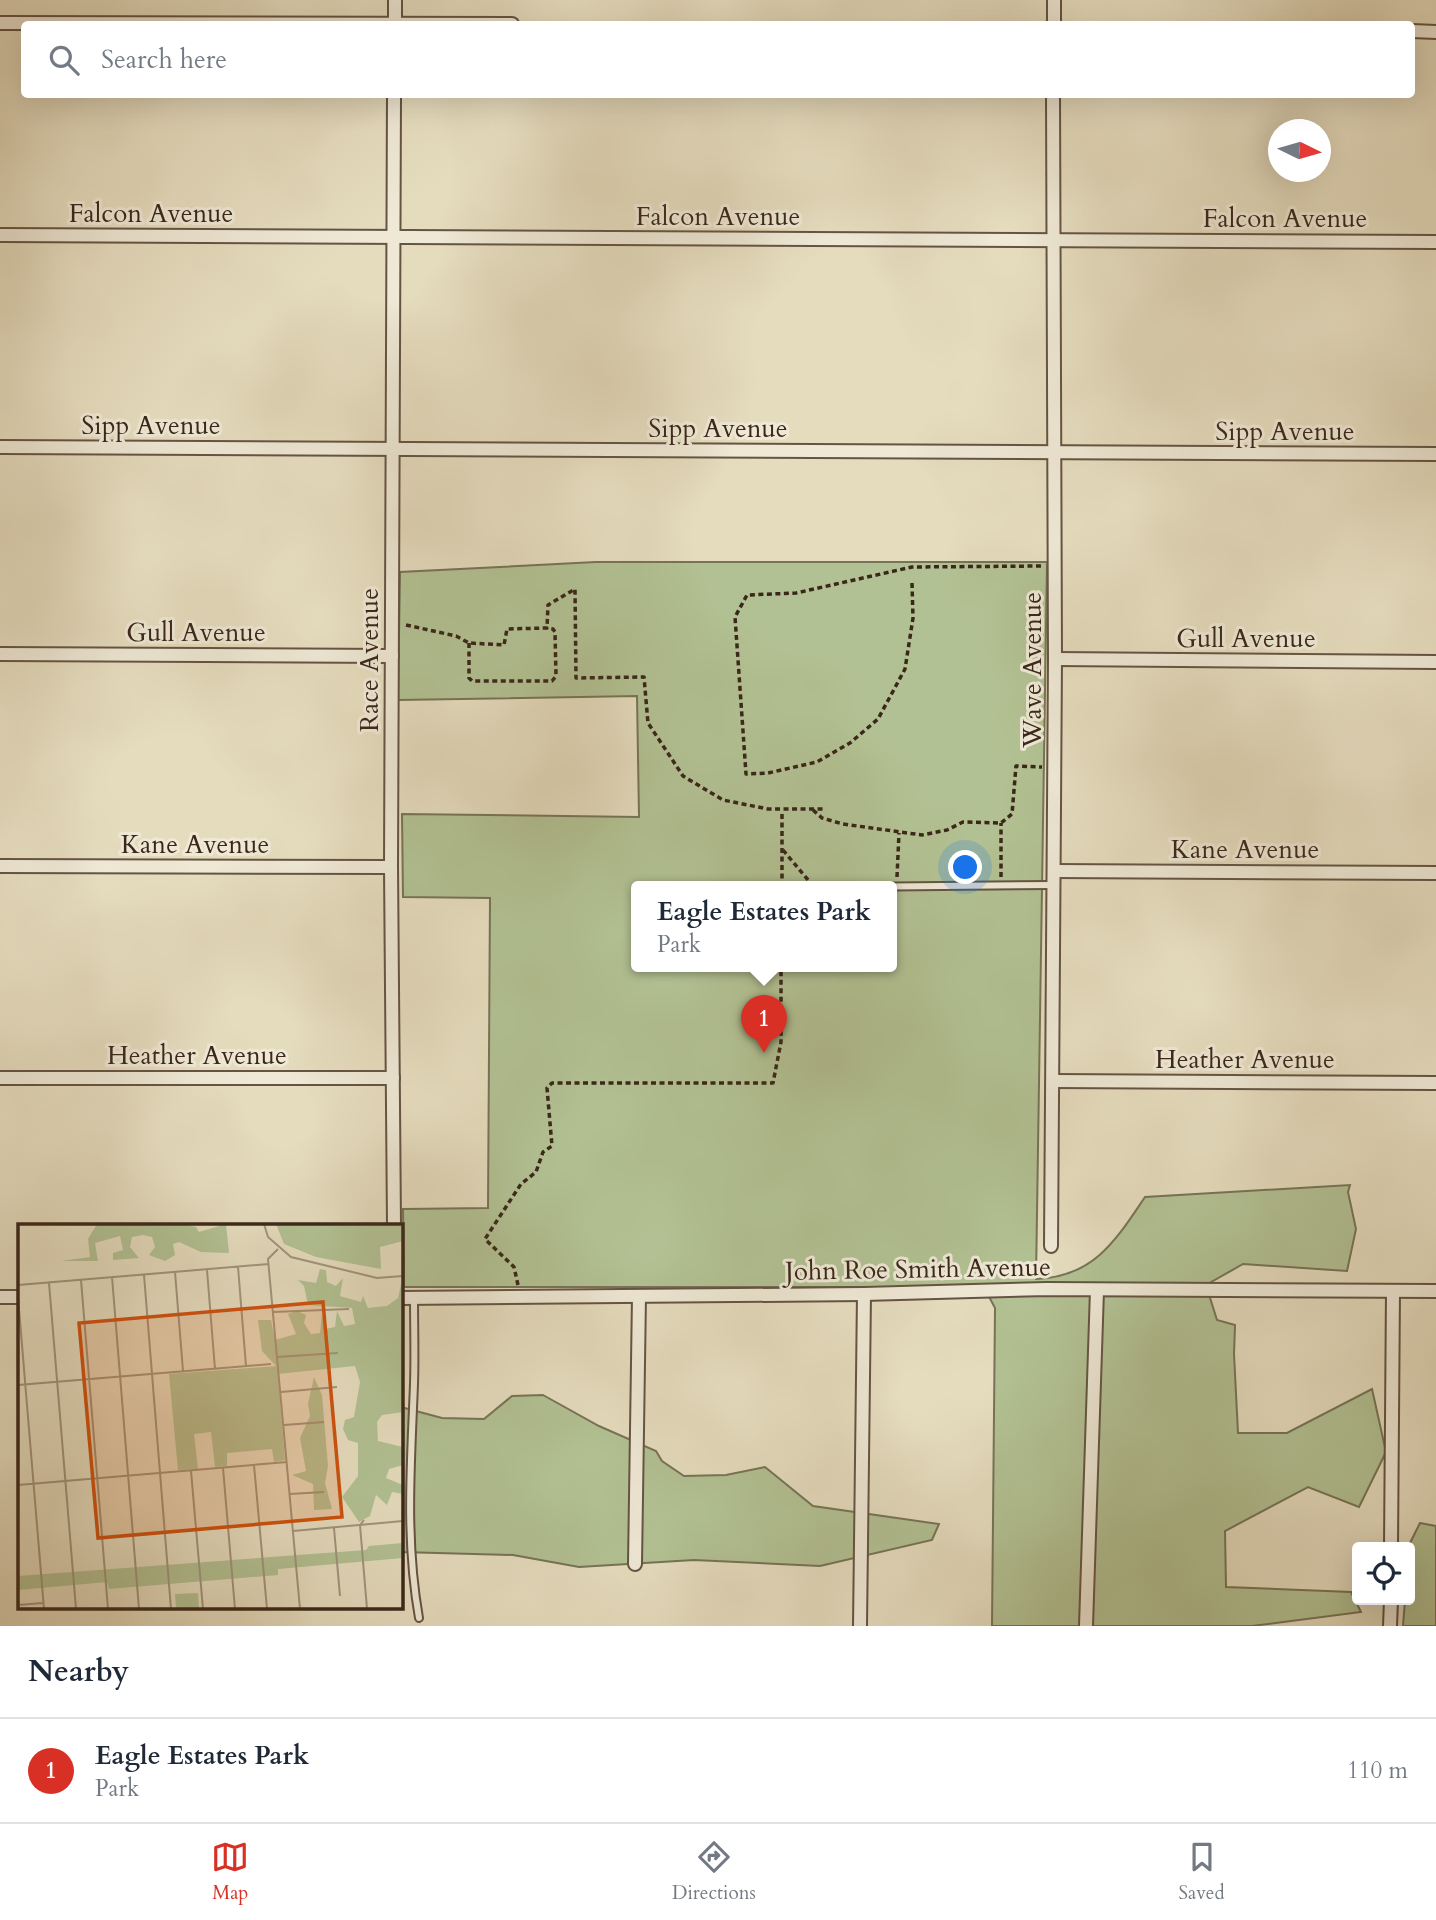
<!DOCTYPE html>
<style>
:root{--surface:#fff;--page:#f6f6f7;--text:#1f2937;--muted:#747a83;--line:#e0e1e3;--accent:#d93025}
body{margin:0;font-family:Cardo,serif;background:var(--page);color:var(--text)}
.controls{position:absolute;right:21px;bottom:21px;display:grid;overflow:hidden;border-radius:7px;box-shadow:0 7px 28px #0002}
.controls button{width:63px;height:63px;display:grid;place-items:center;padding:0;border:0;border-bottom:2px solid var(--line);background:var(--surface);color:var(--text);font:35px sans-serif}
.compass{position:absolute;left:1268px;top:119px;width:63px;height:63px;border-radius:50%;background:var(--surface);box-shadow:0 7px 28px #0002;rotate:95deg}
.you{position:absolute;left:966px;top:868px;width:24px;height:24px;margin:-18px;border:5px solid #fff;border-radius:50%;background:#1a73e8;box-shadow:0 0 0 10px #1a73e833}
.badge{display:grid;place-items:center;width:46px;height:46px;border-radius:50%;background:var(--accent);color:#fff;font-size:23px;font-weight:700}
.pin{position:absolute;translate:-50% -58px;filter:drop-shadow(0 2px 4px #0008)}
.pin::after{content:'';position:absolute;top:37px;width:24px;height:21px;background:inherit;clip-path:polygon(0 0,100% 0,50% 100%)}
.popup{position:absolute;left:631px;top:881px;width:266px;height:91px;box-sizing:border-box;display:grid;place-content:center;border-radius:7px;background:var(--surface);filter:drop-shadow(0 2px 5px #0005);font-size:23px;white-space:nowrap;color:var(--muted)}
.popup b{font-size:26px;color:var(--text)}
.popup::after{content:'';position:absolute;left:50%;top:100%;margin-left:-14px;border:14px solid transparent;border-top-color:var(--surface)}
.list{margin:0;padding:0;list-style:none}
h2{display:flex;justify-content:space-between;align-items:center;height:91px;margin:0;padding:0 28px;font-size:30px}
h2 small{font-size:23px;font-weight:400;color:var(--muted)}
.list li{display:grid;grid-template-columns:46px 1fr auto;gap:21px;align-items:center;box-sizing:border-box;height:105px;padding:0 28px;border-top:2px solid var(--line)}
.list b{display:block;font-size:26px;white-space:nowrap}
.list p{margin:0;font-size:23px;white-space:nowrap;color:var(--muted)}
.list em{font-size:23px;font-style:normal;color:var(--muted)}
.icon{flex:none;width:38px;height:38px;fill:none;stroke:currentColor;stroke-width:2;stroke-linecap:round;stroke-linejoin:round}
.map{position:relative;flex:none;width:1436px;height:1626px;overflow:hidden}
.search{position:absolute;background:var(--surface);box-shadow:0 7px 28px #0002;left:21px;right:21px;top:21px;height:77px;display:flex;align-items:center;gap:18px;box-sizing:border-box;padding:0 24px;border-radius:7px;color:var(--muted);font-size:26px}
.sheet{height:196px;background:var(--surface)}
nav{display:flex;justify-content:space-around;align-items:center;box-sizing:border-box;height:98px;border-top:2px solid var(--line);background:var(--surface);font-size:19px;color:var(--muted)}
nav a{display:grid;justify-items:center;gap:4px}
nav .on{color:var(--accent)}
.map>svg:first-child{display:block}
.green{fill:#b2c193;stroke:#767456;stroke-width:2;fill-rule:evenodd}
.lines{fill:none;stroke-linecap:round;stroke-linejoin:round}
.service-casing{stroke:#655443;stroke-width:10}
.minor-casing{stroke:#655443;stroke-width:16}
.path{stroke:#3a271a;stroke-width:3.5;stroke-dasharray:5 3.5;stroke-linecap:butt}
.service{stroke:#eee8d5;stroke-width:6}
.minor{stroke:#eee8d5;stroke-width:12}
.labels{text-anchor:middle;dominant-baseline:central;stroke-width:6;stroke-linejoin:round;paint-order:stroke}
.street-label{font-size:26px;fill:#3a271a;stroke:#eee8d5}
.inset-road{fill:none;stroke:#a1947c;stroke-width:2}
.view{fill:#ce520e;fill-opacity:0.15;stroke:#ce520e;stroke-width:3.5}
.inset-edge{fill:none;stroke:#3a271a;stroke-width:3.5}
</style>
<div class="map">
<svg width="1436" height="1626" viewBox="0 0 1436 1626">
<rect width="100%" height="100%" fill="#e5dcbe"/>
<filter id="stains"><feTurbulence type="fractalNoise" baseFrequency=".00286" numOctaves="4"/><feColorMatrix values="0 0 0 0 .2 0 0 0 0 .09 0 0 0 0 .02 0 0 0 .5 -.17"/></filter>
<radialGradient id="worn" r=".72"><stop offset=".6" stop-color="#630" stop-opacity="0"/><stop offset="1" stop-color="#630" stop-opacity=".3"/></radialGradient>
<g class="green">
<path d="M596,562H1047L1036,1279C1094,1277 1116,1240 1145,1197L1350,1185L1348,1192L1356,1229L1347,1271L1243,1264L1206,1285L1217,1320L1235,1325L1234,1354L1238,1433H1287L1372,1389L1386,1452L1359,1507L1308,1487L1225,1531L1226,1587L1351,1592L1361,1612L1252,1626H992L995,1308L984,1287H404L403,1209L488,1208L490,898L403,897L402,814L639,817L637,696L398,700L400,572ZM636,887H892V967H636Z"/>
<polygon points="543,1395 599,1426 656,1451 662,1461 684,1476 726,1475 765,1467 813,1506 939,1524 932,1540 820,1566 694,1560 579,1567 513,1555 401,1552 401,1407 442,1418 484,1419 512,1396"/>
<polygon points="1420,1523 1436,1526 1436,1626 1403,1626 1405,1600 1410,1600 1410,1543"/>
</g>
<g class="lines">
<defs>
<g id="service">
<polyline points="841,887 1054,885"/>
<path d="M414,1298C414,1326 415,1355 414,1384C411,1463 405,1539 419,1618"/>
</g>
<g id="minor">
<polyline points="0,23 512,24"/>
<polyline points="395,24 395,0"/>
<polyline points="1054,24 1054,0"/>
<polyline points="1412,31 1436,32"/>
<polyline points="394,94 391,867 394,1225"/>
<polyline points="0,235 1436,242"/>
<polyline points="0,447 1436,454"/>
<polyline points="0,654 392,656"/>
<polyline points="1055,659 1436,662"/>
<polyline points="0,866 391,867"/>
<polyline points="1054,871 1436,873"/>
<polyline points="0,1078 393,1078"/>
<polyline points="1053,1081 1436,1083"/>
<polyline points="1051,1246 1055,659 1053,94"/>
<polyline points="0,1297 19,1297"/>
<polyline points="401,1298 864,1294 1047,1289 1436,1291"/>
<polyline points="1391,1547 1393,1291"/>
<polyline points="635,1564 639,1296"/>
<polyline points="860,1626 864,1294"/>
<polyline points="1086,1626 1097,1290"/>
<polyline points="1390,1626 1391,1600"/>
</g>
</defs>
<use href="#service" class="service-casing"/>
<use href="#minor" class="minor-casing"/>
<g class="path">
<polyline points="912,583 913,618 905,669 878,719 850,743 817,762 768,773 746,774 735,617 747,595 796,593 912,567 1043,566"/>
<polyline points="406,625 456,636 469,643 504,645 507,629 547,628 548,605 575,589 576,678 644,677 648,723 683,776 723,800 768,809 824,809"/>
<polyline points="469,643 469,678 472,681 552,681 556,676 555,632 553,629 547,628"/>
<polyline points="813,810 822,818 843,824 922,835 947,830 963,822 1001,823 1012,814 1016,766 1042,767"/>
<polyline points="783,850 814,887"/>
<polyline points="897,877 899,833"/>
<polyline points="1001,877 1001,823"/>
<polyline points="782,887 782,811"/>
<polyline points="518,1285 514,1267 485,1239 521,1184 536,1172 543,1152 552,1146 547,1088 552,1083 773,1083 781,1042 781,967"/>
</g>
<use href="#service" class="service"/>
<use href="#minor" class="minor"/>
</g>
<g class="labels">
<g class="street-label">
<text x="151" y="213">Falcon Avenue</text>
<text x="718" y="216">Falcon Avenue</text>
<text x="1285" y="218">Falcon Avenue</text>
<text x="151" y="425">Sipp Avenue</text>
<text x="718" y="428">Sipp Avenue</text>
<text x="1285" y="431">Sipp Avenue</text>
<text x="196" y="632">Gull Avenue</text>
<text x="1246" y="638">Gull Avenue</text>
<text transform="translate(369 660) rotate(-90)">Race Avenue</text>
<text transform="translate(1032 670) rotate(-90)">Wave Avenue</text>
<text x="195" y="844">Kane Avenue</text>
<text x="1245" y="849">Kane Avenue</text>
<text x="197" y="1055">Heather Avenue</text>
<text x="1245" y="1059">Heather Avenue</text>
<text transform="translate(918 1269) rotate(-1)">John Roe Smith Avenue</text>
</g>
</g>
<g transform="translate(18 1224)">
<rect width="385" height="385" fill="#e5dcbe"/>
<path d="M79,0H163L178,3L181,8L208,0L211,29L183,28L161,18L155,20L157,31L147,37L131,31L137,23L134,13L125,11L114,13L112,23L121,34L95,36V29L105,26L102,12L77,19L80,37H43L72,33L70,15ZM258,0H385V17L362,23L363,45L298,33L266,20ZM302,45L308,46L309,58L318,62L325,54L322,72L343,78L345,72L350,84L369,82L380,74L383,60L385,72V188L364,191L359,198L360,217L385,223V241L371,245L368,254L385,261V270L374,268L369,281L358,271L352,292L341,298L324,273L340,252V219L330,216L325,205L327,196L336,193L342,158L337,142L260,150L267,236L256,238L254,225L209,229V242L197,243L193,208L176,210L180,245L160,246L151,150L258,142L244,127L240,96H253L257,116L278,110L270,90L279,87L288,91L286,99L293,110L302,109L304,89L307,105L317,103L319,87L326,102L337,100L334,84L290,81L286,62L280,56L298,59ZM296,153L304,171L310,242L307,259L314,285L296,286L295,260L274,251L288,247L282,214L292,192L290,180ZM385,319V334L260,345V351L91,365L89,358L0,366V352L348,326L351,322ZM180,369L181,385H158L157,370Z" fill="#b2c193"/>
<path class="inset-road" d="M246,0L250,13L273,33L359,54L385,52M260,25L250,35L282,385M220,43L228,142M189,46L197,145M157,48L165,147M126,51L153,385M94,53L121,385M63,56L90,385M31,59L58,385M0,61L251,40M0,73L26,385M255,88L331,85M259,133L320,129M0,161L253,140M263,168L319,163M266,201L306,198M236,241L249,385M205,244L217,385M173,247L185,385M0,261L269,238M272,270L306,268M346,296L342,301L349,385M316,304L322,372M275,307L385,297M0,381L25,379"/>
<path class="view" d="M305,78L324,293L80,314L61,99Z"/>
<rect width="385" height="385" class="inset-edge"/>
</g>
<rect width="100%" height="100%" filter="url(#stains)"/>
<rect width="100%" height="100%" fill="url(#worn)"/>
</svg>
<div class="controls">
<button><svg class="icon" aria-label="locate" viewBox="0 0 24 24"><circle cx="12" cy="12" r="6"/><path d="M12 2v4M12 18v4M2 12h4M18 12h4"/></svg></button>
</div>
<svg class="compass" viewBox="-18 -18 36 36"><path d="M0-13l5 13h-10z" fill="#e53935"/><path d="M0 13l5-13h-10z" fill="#747a83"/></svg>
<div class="you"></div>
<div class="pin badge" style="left:764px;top:1053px">1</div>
<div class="popup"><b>Eagle Estates Park</b>Park</div>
<div class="search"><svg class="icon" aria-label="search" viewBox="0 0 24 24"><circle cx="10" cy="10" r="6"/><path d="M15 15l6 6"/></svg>Search here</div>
</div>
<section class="sheet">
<h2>Nearby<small></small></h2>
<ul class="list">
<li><span class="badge">1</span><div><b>Eagle Estates Park</b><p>Park</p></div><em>110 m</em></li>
</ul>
</section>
<nav>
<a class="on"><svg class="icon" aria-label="map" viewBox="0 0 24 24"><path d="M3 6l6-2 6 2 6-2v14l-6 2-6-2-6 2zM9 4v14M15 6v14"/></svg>Map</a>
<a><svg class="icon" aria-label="directions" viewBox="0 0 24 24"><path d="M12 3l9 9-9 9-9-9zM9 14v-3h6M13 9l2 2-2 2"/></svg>Directions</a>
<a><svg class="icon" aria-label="saved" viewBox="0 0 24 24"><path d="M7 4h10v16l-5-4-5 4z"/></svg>Saved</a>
</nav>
